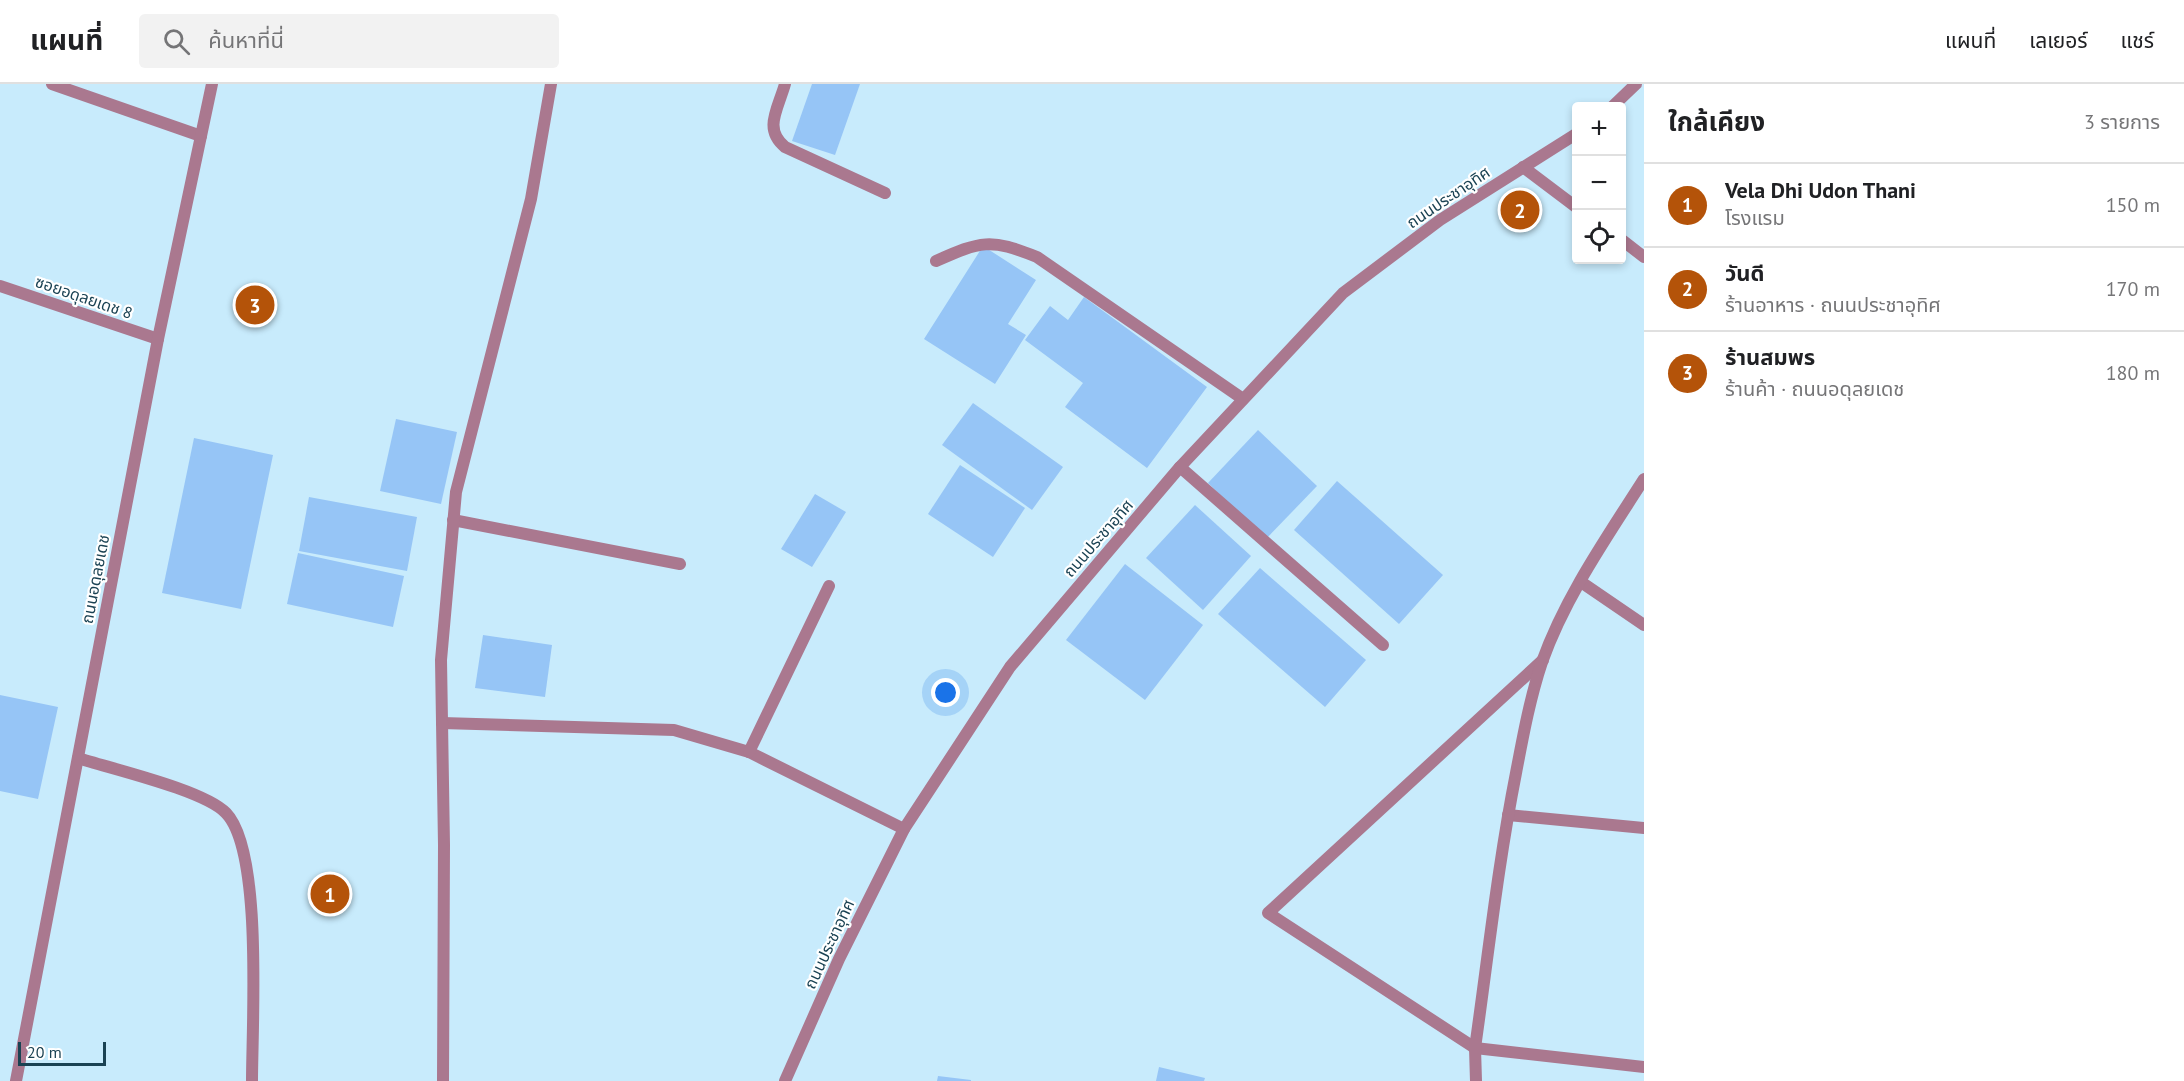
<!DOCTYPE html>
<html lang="th">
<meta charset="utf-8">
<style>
:root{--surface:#fff;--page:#f2f2f2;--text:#202124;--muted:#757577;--line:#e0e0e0;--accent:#b45309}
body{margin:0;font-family:"PT Sans","Noto Sans Thai",sans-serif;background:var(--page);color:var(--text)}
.controls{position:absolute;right:18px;top:18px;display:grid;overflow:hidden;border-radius:6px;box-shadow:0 3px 9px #0003}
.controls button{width:54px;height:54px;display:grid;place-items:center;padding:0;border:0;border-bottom:2px solid var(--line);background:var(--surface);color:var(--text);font:30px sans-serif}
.scale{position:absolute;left:18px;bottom:15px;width:88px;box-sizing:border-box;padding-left:6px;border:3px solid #1a4253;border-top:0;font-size:16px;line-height:21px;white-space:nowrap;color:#1a4253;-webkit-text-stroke:4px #fff;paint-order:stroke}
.you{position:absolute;left:946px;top:609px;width:21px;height:21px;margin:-15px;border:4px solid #fff;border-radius:50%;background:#1a73e8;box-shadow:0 0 0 9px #1a73e833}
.badge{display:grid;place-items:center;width:39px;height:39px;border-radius:50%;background:var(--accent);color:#fff;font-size:20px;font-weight:700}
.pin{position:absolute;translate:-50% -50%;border:3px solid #fff;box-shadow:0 2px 6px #0006}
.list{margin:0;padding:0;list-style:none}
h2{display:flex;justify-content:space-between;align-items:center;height:78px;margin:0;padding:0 24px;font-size:26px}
h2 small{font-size:20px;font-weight:400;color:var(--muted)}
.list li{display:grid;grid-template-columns:39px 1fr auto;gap:18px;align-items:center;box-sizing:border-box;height:84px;padding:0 24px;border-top:2px solid var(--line)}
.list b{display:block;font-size:22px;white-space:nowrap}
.list p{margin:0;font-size:20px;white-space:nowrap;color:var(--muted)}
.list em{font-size:20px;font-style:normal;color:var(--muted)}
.icon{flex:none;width:33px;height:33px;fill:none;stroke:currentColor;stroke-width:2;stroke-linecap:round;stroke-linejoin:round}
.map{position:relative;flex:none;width:1644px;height:997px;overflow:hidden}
header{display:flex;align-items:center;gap:36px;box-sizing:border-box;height:84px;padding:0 30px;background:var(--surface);border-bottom:2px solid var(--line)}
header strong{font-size:28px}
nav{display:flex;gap:33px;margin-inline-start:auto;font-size:21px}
.search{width:420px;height:54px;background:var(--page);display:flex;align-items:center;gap:15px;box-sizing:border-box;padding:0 21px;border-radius:6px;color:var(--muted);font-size:22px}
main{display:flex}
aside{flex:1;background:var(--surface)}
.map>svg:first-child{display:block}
.building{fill:#96c5f6}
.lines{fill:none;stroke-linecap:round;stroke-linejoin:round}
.lane{stroke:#aa788f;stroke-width:12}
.street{stroke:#aa788f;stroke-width:12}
.labels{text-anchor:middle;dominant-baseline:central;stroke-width:4.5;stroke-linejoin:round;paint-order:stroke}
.street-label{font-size:16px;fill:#1a4253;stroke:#fff}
</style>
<header>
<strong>แผนที่</strong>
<div class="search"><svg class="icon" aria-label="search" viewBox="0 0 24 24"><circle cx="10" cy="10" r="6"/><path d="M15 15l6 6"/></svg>ค้นหาที่นี่</div>
<nav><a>แผนที่</a><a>เลเยอร์</a><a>แชร์</a></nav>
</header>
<main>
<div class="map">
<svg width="1644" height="997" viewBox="0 0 1644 997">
<rect width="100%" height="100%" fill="#c8ebfc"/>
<g class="building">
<polygon points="812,0 860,0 835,71 792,57"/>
<polygon points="983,162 1036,196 1008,240 1026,251 995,300 924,255"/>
<polygon points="1084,213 1207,303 1147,384 1065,323 1083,299 1025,256 1050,222 1068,236"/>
<polygon points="973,319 1063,383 1032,426 942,361"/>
<polygon points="396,335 457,348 441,420 380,407"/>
<polygon points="1258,346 1317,402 1266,455 1208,399"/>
<polygon points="194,354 273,371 241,525 162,509"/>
<polygon points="960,381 1025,424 993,473 928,430"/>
<polygon points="1337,397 1443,491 1399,540 1294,446"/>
<polygon points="815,410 846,428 812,483 781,465"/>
<polygon points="309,413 417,433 407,487 299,467"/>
<polygon points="1195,421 1251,472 1203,526 1146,474"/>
<polygon points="298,469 404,492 393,543 287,520"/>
<polygon points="1125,480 1203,541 1145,616 1066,556"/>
<polygon points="1260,484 1366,576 1325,623 1218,530"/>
<polygon points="483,551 552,561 545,613 475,604"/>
<polygon points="0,611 58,623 38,715 0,707"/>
<polygon points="1159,983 1205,994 1204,997 1156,997"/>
<polygon points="938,992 971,996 971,997 937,997"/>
</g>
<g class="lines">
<g class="lane">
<path d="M785,0C778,25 763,45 785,63L885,109"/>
<polyline points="1180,383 1383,561"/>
<path d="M78,674C112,685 204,706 226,729C263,767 252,940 252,997"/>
</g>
<g class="street">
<polyline points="52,0 201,52"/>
<polyline points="1613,22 1636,0"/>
<polyline points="1523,83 1576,123"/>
<polyline points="1622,156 1644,173"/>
<path d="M936,177C981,157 990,154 1037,173L1243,315"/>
<polyline points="0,202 158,255"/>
<polyline points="453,436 680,480"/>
<polyline points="1581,498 1644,541"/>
<polyline points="1543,576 1268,829 1475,964 1644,983"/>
<polyline points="442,639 674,646 749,668 904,745"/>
<polyline points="749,668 829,502"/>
<polyline points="1508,731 1644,744"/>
<polyline points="16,997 158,255 212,0"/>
<polyline points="443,997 444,761 441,576 456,408 531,115 551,0"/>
<polyline points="785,997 839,875 904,745 1010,583 1180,383 1343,209 1440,136 1576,50"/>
<path d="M1476,997L1475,964C1488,873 1498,780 1516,689C1523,652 1530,614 1542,578C1565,513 1607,453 1644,395"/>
</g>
</g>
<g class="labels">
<g class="street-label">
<text transform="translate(1448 113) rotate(-34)">ถนนประชาอุทิศ</text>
<text transform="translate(84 213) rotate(19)">ซอยอดุลยเดช 8</text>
<text transform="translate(1098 454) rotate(-49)">ถนนประชาอุทิศ</text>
<text transform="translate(95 495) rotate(-79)">ถนนอดุลยเดช</text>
<text transform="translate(829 860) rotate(-65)">ถนนประชาอุทิศ</text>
</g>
</g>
</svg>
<div class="controls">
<button>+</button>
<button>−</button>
<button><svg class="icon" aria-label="locate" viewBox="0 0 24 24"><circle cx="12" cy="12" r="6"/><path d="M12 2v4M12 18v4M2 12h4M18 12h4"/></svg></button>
</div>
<div class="scale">20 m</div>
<div class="you"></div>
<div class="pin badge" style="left:330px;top:810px">1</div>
<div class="pin badge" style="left:1520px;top:126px">2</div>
<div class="pin badge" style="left:255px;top:221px">3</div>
</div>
<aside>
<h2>ใกล้เคียง<small>3 รายการ</small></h2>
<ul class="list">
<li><span class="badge">1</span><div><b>Vela Dhi Udon Thani</b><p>โรงแรม</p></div><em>150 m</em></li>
<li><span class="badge">2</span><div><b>วันดี</b><p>ร้านอาหาร · ถนนประชาอุทิศ</p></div><em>170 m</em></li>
<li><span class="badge">3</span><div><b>ร้านสมพร</b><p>ร้านค้า · ถนนอดุลยเดช</p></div><em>180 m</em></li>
</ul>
</aside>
</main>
